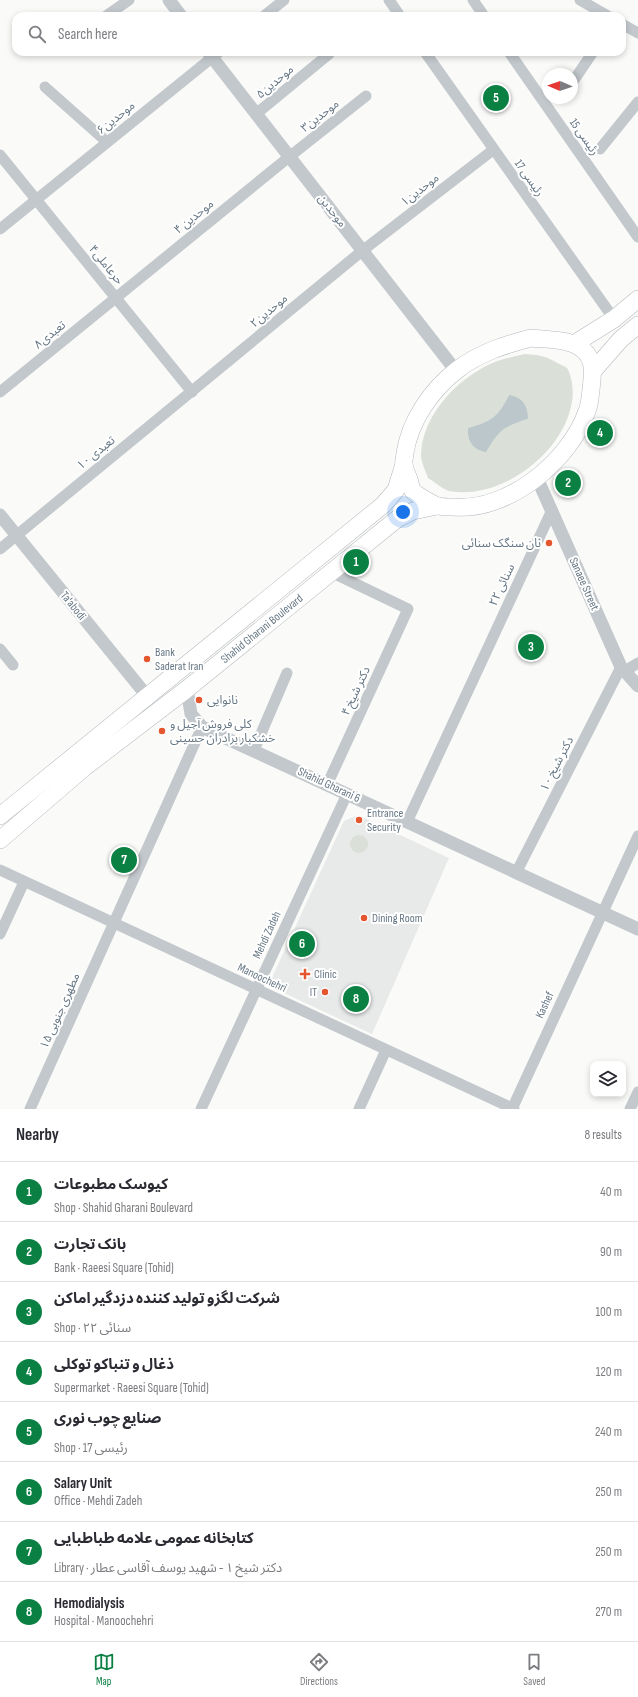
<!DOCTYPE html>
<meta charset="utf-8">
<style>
:root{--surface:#fff;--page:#f7f7f7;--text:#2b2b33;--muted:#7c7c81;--line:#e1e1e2;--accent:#0b8043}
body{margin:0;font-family:"Sofia Sans Condensed","Noto Sans Arabic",sans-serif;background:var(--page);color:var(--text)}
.controls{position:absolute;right:12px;bottom:12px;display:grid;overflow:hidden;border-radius:8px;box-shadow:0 2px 6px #0003}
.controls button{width:36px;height:36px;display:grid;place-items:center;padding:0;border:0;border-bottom:1px solid var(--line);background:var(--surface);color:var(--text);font:20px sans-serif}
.compass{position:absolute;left:542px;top:68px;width:36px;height:36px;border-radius:50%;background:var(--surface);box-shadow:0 2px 6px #0003;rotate:272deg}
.you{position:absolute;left:403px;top:512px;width:14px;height:14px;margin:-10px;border:3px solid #fff;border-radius:50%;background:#1a73e8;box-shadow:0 0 0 6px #1a73e833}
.badge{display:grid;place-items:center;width:26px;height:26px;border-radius:50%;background:var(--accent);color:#fff;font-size:13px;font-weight:700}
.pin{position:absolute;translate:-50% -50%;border:2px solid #fff;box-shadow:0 1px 4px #0006}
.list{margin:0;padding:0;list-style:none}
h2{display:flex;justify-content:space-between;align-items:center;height:52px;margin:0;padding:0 16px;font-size:17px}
h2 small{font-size:13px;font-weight:400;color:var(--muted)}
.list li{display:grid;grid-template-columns:26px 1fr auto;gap:12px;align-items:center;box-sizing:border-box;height:60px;padding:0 16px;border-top:1px solid var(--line)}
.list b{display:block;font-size:15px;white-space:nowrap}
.list p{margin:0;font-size:13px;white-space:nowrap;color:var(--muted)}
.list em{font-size:13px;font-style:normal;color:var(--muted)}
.icon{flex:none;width:22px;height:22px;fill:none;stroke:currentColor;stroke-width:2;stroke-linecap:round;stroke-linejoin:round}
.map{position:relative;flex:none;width:638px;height:1109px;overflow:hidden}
.search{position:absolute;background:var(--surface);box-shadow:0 2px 6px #0003;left:12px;right:12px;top:12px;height:44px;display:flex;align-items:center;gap:10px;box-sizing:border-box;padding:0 14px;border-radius:12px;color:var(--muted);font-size:15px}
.sheet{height:532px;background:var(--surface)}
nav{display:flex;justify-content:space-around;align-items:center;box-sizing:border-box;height:56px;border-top:1px solid var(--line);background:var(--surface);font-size:11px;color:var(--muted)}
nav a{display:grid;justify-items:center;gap:2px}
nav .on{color:var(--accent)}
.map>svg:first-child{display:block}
.built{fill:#e8e9e9}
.green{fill:#dadfd7;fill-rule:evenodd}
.water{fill:#bbc7cb}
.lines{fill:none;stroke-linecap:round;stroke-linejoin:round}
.primary-casing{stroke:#b5babe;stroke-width:18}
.minor{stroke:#c3c8cc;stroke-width:11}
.tertiary{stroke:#c3c8cc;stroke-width:13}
.primary{stroke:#fff;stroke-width:17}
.poi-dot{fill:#e4572e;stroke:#fff;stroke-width:1.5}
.labels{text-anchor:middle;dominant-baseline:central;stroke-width:4;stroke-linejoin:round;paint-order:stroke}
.street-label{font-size:12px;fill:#657683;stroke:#fff}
.poi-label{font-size:12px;fill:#657683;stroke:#fff;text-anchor:start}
</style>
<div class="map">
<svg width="638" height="1109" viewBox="0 0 638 1109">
<rect width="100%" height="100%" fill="#fafaf8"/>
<polygon class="built" points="358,815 449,858 372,1034 271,987 270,982 344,821"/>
<g class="green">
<path d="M525,354C540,355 546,356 559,364C561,365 565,366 567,368C572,376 574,392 572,401C565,452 501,501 449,491C442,489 435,482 428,478C426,472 421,462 421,455C422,416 456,380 490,364C501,359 513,357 525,354ZM509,395L528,419L510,424L495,436L468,428C492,421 498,417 509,395Z"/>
<circle cx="359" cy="844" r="9"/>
</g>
<path class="water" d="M509,395C522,397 528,405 528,419C504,426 499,430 486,452C473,450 467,441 468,428C492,421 498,417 509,395Z"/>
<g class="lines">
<defs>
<g id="primary">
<path d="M531,338C549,340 575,338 587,354C595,364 592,379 591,390C590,396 590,404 587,411C570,461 508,512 453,507C449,507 443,507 438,506C434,505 415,494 413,491C411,488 410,483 409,479C407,475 405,470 404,465C403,461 405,457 405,453C410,421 431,390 457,370C479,353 504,345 531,338Z"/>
<polyline points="574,344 614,319 638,299"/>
<polyline points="593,371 621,339 638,325"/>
<polyline points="0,816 383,505 396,490 404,464"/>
<polyline points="0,840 85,767 187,689 397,519 413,511 437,506"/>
</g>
</defs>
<use href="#primary" class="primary-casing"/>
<g class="minor">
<polyline points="389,0 400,16"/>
<polyline points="473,0 484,16"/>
<polyline points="580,0 608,16"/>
<polyline points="106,16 129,0"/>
<polyline points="264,16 284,0"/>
<polyline points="622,24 638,33"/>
<polyline points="425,52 614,319"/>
<polyline points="509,52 638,237"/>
<polyline points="572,83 593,52"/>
<polyline points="45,87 107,142"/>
<polyline points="256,114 329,54"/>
<polyline points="600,149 638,102"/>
<polyline points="0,155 192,392"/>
<polyline points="0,229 219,52"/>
<polyline points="0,392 289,157 366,96"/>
<polyline points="0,549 362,251 493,150"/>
<polyline points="0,649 13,665"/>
<polyline points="625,671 638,663"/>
<polyline points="254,750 287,673"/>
<polyline points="327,785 408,609 333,573"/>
<polyline points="407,822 552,510"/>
<polyline points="0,870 514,1109"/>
<polyline points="516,873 621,667"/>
<polyline points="0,934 24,882"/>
<polyline points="30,1109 202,727"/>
<polyline points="201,1109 347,794"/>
<polyline points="359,1109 386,1050"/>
<polyline points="512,1109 638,836"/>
<polyline points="630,1109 638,1092"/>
</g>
<g class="tertiary">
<polyline points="169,0 181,16"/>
<polyline points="208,52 456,371"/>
<polyline points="537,478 621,667 638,686"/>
<polyline points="0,515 147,696"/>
<polyline points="187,689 191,714 202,727 638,929"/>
</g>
<use href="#primary" class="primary"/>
</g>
<g class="poi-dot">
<circle cx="549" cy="543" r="4"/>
<circle cx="147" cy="659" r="4"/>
<circle cx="199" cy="700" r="4"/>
<circle cx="162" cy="731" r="4"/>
<circle cx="359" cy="820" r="4"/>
<circle cx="364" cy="918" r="4"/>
<path d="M303 968h4v4h4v4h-4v4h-4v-4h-4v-4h4z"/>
<circle cx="325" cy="992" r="4"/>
</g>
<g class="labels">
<g class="street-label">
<text transform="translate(275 82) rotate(-40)">موحدین۵</text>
<text transform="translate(320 116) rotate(-38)">موحدین۳</text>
<text transform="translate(116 118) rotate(-39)">موحدین۶</text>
<text transform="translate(584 137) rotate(55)">رئیسی 15</text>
<text transform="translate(529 178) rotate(55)">رئیسی 17</text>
<text transform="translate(420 190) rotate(-38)">موحدین۱</text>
<text transform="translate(332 211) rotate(52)">موحدین</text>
<text transform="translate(194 217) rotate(-39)">موحدین ۴</text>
<text transform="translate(106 265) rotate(51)">حرعاملی۴</text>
<text transform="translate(269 311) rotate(-40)">موحدین۲</text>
<text transform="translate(50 335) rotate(-39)">تعبدی۸</text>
<text transform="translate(96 453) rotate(-39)">تعبدی ۱۰</text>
<text transform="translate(584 584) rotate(66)">Sanaee Street</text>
<text transform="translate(502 585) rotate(-65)">سنائی ۲۲</text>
<text transform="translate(73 606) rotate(51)">Ta'abodi</text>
<text transform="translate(262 629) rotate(-39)">Shahid Gharani Boulevard</text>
<text transform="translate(356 691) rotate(-65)">دکتر شیخ ۴</text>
<text transform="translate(557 764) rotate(-63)">دکتر شیخ ۱۰</text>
<text transform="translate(329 785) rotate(25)">Shahid Gharani 6</text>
<text transform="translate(267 935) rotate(-65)">Mehdi Zadeh</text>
<text transform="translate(262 978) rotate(25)">Manoochehri</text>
<text transform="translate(545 1005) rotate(-65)">Kashef</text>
<text transform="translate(60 1011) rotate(-66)">مطهری جنوبی ۱۵</text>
</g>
<g class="poi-label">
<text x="541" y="543" text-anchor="end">نان سنگک سنائی</text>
<text x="155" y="652">Bank<tspan x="155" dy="14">Saderat Iran</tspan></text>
<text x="207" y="700">نانوایی</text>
<text x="170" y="724">کلی فروش آجیل و<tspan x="170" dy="14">خشکبار برادران حسینی</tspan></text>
<text x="367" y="813">Entrance<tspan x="367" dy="14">Security</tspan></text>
<text x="372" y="918">Dining Room</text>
<text x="314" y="974">Clinic</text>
<text x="317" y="992" text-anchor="end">IT</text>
</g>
</g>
</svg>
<div class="controls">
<button><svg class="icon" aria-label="layers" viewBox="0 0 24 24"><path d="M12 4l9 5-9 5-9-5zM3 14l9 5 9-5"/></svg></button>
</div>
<svg class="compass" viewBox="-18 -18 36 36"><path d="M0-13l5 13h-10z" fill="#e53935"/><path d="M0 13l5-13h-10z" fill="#7c7c81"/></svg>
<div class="you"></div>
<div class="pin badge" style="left:356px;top:562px">1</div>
<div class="pin badge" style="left:568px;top:483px">2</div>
<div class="pin badge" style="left:531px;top:647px">3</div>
<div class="pin badge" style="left:600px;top:433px">4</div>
<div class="pin badge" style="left:496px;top:98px">5</div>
<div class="pin badge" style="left:302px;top:944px">6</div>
<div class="pin badge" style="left:124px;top:860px">7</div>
<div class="pin badge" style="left:356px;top:999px">8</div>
<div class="search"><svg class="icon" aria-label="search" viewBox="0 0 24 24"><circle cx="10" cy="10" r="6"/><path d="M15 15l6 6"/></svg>Search here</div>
</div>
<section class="sheet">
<h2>Nearby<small>8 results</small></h2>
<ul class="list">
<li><span class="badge">1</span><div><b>کیوسک مطبوعات</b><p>Shop · Shahid Gharani Boulevard</p></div><em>40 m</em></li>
<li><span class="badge">2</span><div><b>بانک تجارت</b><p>Bank · Raeesi Square (Tohid)</p></div><em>90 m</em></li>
<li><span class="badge">3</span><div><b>شرکت لگزو تولید کننده دزدگیر اماکن</b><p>Shop · سنائی ۲۲</p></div><em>100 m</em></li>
<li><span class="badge">4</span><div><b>ذغال و تنباکو توکلی</b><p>Supermarket · Raeesi Square (Tohid)</p></div><em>120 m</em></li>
<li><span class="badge">5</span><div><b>صنایع چوب نوری</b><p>Shop · رئیسی 17</p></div><em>240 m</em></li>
<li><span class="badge">6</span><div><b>Salary Unit</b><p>Office · Mehdi Zadeh</p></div><em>250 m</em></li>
<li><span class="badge">7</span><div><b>کتابخانه عمومی علامه طباطبایی</b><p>Library · دکتر شیخ ۱ - شهید یوسف آقاسی عطار</p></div><em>250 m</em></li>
<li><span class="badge">8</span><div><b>Hemodialysis</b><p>Hospital · Manoochehri</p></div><em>270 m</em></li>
</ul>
</section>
<nav>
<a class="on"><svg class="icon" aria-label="map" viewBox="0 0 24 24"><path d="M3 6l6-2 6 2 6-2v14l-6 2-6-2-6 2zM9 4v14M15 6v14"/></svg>Map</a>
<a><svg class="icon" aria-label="directions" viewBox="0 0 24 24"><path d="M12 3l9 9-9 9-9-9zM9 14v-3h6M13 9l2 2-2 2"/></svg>Directions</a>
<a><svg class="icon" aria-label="saved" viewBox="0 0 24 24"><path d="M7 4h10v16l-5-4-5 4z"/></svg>Saved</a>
</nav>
